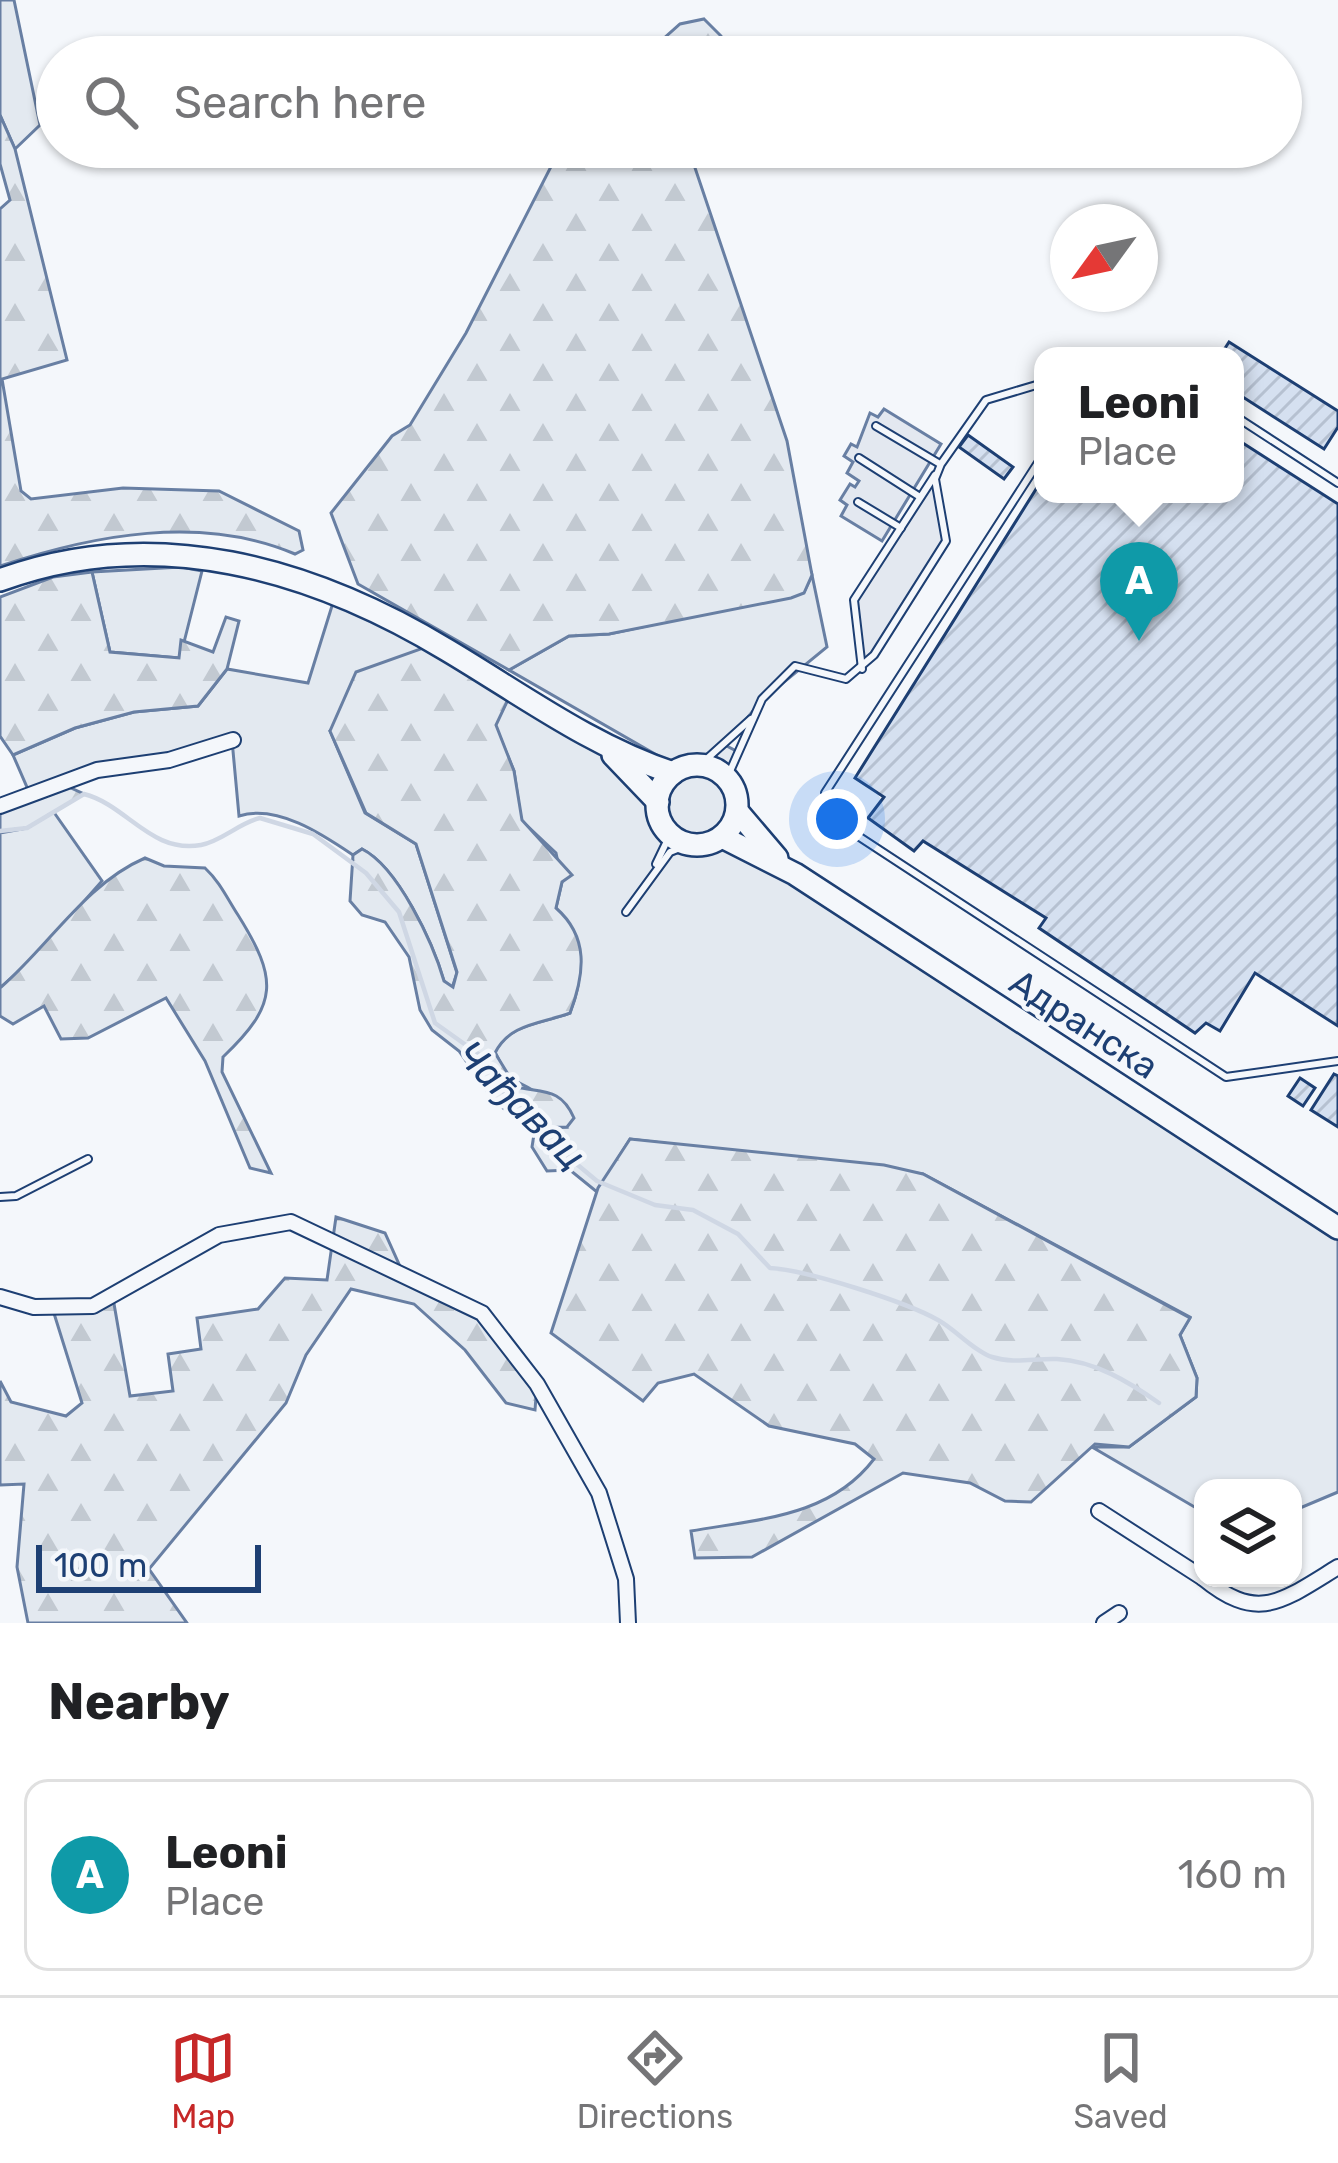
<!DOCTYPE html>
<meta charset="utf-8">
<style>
:root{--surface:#fff;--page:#f6f6f6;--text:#202124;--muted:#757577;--line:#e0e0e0;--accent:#c62828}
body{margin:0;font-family:Rubik,sans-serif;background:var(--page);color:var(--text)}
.controls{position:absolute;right:36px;bottom:36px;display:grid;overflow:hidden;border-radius:24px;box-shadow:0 3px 9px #0004}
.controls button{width:108px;height:108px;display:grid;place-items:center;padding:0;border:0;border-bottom:3px solid var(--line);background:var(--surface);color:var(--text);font:60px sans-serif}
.compass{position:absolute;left:1050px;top:204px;width:108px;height:108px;border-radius:50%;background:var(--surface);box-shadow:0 3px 9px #0004;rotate:237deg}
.scale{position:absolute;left:36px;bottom:30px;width:225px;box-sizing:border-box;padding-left:12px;border:6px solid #1d3f73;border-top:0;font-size:33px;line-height:42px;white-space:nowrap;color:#1d3f73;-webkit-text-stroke:9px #f4f7fb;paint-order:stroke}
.you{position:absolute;left:837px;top:819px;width:42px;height:42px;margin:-30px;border:9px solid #fff;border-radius:50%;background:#1a73e8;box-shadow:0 0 0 18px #1a73e833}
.badge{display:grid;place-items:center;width:78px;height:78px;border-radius:50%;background:var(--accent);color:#fff;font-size:39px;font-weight:700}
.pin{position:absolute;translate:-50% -99px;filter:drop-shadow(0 3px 6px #0008)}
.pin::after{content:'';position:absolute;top:63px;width:42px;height:36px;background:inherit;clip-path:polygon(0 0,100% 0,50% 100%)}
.popup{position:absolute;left:1034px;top:347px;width:210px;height:156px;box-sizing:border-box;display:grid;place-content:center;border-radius:24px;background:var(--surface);filter:drop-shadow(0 3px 9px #0005);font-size:39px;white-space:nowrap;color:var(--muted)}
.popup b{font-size:45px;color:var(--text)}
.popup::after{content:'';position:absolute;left:50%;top:100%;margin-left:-24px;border:24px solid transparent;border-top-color:var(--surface)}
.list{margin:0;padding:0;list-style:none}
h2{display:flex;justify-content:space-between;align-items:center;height:156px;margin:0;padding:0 48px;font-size:51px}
h2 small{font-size:39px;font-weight:400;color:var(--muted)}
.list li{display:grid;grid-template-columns:78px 1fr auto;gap:36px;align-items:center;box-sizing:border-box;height:192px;margin:0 24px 24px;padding:0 24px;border:3px solid var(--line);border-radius:24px}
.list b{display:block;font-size:45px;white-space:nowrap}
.list p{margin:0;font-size:39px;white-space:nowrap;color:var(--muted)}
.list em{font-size:39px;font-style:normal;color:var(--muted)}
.icon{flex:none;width:66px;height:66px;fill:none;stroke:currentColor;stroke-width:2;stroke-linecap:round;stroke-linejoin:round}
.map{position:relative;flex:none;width:1338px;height:1623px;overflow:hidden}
.search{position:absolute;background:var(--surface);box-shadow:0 3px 9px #0004;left:36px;right:36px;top:36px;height:132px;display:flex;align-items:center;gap:30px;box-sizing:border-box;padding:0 42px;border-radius:66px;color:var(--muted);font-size:45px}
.sheet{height:372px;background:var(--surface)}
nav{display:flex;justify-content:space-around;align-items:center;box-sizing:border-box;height:168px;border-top:3px solid var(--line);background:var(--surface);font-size:33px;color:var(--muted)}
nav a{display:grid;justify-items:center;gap:6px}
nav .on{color:var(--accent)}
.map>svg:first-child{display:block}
.grass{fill:#e3e9f0;stroke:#687fa3;stroke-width:3}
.forest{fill:url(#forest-firs);stroke:#687fa3;stroke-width:3}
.parking{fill:#e3e8f0;stroke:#687fa3;stroke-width:3}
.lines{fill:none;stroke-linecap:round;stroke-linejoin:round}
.stream{stroke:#cfd7e4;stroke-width:4.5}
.building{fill:url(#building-hatch);stroke:#1d3f73;stroke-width:3}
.lane-casing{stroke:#1d3f73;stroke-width:10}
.street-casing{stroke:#1d3f73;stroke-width:18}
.primary-casing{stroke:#1d3f73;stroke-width:26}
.lane{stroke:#f4f7fb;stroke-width:6}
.street{stroke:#f4f7fb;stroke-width:14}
.primary{stroke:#f4f7fb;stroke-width:21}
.labels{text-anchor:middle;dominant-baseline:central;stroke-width:9;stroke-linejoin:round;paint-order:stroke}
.street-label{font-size:36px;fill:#1d3f73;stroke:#f4f7fb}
.water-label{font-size:39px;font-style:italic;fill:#1d3f73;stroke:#f4f7fb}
</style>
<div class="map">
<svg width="1338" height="1623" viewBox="0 0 1338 1623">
<defs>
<pattern id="forest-firs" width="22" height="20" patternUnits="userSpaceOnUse" patternTransform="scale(3)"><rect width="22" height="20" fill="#e3e9f0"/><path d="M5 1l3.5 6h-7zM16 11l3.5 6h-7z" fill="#c2c9d1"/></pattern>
<pattern id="building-hatch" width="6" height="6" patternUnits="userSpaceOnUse" patternTransform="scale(3)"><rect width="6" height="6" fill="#d5e0f0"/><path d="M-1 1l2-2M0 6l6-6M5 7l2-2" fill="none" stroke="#b6c1d1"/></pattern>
</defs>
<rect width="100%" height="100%" fill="#f4f7fb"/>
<g class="grass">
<polygon points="0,0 14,0 40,125 15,149 0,115"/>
<polygon points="181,567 202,571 180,658 110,652 92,572"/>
<polygon points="812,575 827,647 761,701 725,745 738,752 727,778 704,766 681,769 509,670 569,636 609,634 804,592"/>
<path d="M336,593L424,649L330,731L365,813L416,844L457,973L452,988L444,981C433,943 398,867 362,849L353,855C322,834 277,804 239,816L232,740L97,770L30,794L13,755L75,728L134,712L198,706L227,669L308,683Z"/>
<path d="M512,691L668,778L658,811C665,838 686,849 712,842L736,815L773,854L1338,1229V1492L1293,1511V1488H1203V1512L1092,1447H1129L1196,1397L1197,1378L1180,1335L1190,1317L923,1174L630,1139L597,1192L570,1170L547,1171L532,1147L535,1128L566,1127C557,1117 546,1098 534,1091C507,1075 511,1085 495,1052C510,1023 541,1024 570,1013C587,969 581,947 556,908L562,882L556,853L521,820L514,771L495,725Z"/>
<circle cx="697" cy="805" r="32"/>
<polygon points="53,811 102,881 32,960 0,988 0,833 27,828"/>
</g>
<g class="forest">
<polygon points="704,19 721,36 719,57 643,57 680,24"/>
<path d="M0,115L15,149L67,360L2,379L21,491L31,499L123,488L219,491L299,531L303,550L295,554C201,514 93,535 0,566V209L10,200L0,164Z"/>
<polygon points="561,147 688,147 787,441 812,575 804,593 791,598 609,634 569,636 509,670 358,584 331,513 392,436 410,425 466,333"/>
<polygon points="92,572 110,652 179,658 181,640 213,652 226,617 239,621 227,669 198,706 134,712 75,728 13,755 0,736 0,597 53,577"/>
<path d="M423,648L512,691L496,725L514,771L522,820L572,875L562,882L556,908C589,937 585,973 570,1013C541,1024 510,1023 495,1053L516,1087C544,1093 561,1088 574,1118L567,1127L535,1128L495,1103L459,1051L432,1030L420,1010L409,957L385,922L362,915L350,901L353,855L362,849C398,867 433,943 444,981L453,987L457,972L416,844L366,813L330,731L356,672Z"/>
<polygon points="60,783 84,794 27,828 0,831 0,806"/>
<path d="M145,858L164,866L205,868C220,882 227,898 238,915C278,979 279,1004 223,1057L222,1072L271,1173L250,1168L205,1061L166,998L88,1038L61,1039L44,1006L13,1024L0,1016V988C49,946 85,884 145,858Z"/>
<path d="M630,1139L884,1165L923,1174L1190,1318L1180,1335L1197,1378L1196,1397L1129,1447L1095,1444L1031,1502L1005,1501L970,1483L903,1473L752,1557L695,1558L691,1531C759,1519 830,1517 874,1459L855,1444L769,1426L694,1374L658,1383L643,1401L551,1333L598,1188Z"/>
<polygon points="336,1217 385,1233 403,1273 482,1313 537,1384 535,1410 506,1403 465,1350 414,1304 351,1289 306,1355 286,1403 149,1569 187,1623 28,1623 17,1567 24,1484 0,1485 0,1381 11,1402 66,1416 82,1403 52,1307 113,1298 130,1396 173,1391 168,1354 201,1349 197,1318 258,1309 285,1278 327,1280"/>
</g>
<g class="parking">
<polygon points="884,409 941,444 882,541 841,516 847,505 840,500 850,484 855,487 859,481 847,473 853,462 844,456 851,444 857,447 870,413 878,417"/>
<polygon points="935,479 946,541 862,669 854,600"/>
</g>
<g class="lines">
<path class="stream" d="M0,831L27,828L84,794C127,805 151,854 201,845C222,841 239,823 260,818L313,834L366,873L399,912L435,1023L484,1058L497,1087L560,1135L567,1156L597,1181L655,1205L693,1210L738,1234L770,1268C807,1270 906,1302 938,1320C956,1330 974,1351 992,1357C1014,1364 1035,1358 1057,1359C1095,1361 1129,1382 1159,1403"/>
</g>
<g class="building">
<polygon points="1229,342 1338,411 1338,427 1324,449 1235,392 1235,356 1220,356"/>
<polygon points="968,435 1013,467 1004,479 959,447"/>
<polygon points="1235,438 1338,504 1338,1026 1255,973 1220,1031 1206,1023 1195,1033 1039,928 1046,918 923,841 914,851 868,818 884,797 855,778 1043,478 1043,494 1235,494"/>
<polygon points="1334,1074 1338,1076 1338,1127 1311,1110"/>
<polygon points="1300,1078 1315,1088 1303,1106 1288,1096"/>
</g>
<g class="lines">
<defs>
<g id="lane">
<polyline points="1235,416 1338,483"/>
<polyline points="876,426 940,464"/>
<polyline points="1043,455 825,793 826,815 1226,1077 1338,1061"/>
<polyline points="859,458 920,497"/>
<polyline points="858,502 901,528"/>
<polyline points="862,669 854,600 935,475"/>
<polyline points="700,765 751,719"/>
<polyline points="727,778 762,699 795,666 846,679 874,655 946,541 935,479 941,464 986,400 1043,383"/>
<polyline points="656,864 668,839 665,829"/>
<polyline points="626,912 670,852 690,844"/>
<polyline points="0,1197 16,1196 88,1159"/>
</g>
<g id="street">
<polyline points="0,806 97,770 169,760 233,740"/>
<polyline points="0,1297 34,1307 93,1306 219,1235 291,1222 482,1313 537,1384 599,1493 626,1579 628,1623"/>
<polyline points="1099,1511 1203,1578"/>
<path d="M1203,1578C1258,1623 1281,1602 1338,1567"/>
<polyline points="1104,1623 1119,1613"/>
</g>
<g id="primary">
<path d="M0,580C155,523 311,568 447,650C521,694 591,746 673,773"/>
<polyline points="613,755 658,802"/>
<circle cx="697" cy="805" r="40"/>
<polyline points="737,811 777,858"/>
<polyline points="722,837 795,874 1338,1228"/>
</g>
</defs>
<use href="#lane" class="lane-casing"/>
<use href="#street" class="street-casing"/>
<use href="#primary" class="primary-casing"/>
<use href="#lane" class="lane"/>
<use href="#street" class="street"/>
<use href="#primary" class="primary"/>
</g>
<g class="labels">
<g class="street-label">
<text transform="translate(1084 1024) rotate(33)">Адранска</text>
</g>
<g class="water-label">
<text transform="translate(521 1105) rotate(45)">Чађавац</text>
</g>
</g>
</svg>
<div class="controls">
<button><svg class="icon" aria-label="layers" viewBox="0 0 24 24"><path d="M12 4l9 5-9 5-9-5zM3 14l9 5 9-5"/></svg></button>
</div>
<svg class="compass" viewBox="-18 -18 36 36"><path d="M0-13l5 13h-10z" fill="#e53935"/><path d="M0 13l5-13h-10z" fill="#757577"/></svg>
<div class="scale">100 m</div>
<div class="you"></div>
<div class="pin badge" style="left:1139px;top:641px;background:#0f9aa8">A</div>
<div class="popup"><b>Leoni</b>Place</div>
<div class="search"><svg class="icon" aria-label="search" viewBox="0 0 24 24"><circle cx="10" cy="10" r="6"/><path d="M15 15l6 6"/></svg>Search here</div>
</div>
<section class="sheet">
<h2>Nearby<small></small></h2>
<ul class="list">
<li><span class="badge" style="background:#0f9aa8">A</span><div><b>Leoni</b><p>Place</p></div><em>160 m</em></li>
</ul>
</section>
<nav>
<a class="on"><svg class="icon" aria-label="map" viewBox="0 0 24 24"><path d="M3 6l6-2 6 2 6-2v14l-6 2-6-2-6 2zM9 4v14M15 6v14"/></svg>Map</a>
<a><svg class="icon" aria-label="directions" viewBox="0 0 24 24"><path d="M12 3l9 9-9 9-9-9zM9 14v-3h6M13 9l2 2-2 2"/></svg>Directions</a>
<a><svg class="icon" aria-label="saved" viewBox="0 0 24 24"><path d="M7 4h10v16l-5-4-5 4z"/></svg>Saved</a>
</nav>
